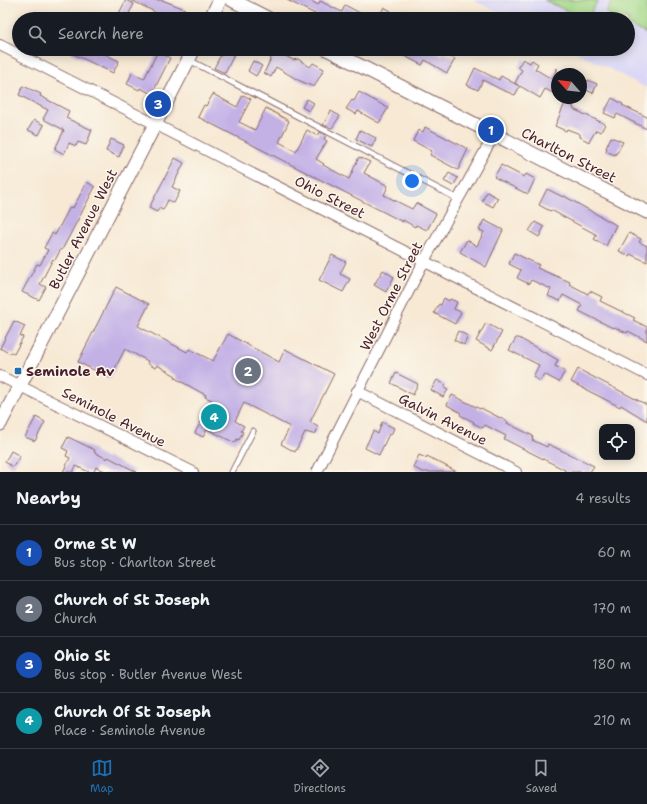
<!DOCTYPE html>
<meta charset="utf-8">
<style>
:root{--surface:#171b24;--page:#20242c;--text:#f1f3f6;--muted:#9ea1a6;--line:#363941;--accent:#1f6fb2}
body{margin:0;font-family:"Shantell Sans",sans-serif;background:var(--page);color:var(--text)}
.controls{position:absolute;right:12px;bottom:12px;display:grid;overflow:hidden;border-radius:8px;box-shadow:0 2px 10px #0003}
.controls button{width:36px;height:36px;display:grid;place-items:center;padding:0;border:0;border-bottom:1px solid var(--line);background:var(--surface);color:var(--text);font:20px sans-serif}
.compass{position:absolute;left:551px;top:68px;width:36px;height:36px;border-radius:50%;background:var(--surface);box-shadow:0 2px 10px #0003;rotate:297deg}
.you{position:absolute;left:412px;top:181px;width:14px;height:14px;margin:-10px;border:3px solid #fff;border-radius:50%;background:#1a73e8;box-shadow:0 0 0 6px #1a73e833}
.badge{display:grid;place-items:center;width:26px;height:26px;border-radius:50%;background:var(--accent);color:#fff;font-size:13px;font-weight:700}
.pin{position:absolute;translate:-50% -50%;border:2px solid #fff;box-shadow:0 1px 4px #0006}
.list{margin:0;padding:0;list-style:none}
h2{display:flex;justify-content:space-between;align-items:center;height:52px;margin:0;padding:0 16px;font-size:17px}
h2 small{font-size:13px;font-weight:400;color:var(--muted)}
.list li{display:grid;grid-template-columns:26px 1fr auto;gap:12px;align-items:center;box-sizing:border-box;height:56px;padding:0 16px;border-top:1px solid var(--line)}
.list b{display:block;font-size:15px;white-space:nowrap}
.list p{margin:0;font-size:13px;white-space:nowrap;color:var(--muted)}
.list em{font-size:13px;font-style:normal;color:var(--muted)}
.icon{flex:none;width:22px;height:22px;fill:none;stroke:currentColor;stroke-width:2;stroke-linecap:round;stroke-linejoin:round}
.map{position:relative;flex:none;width:647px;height:472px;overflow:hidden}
.search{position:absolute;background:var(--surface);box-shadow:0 2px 10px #0003;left:12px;right:12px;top:12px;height:44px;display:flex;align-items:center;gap:10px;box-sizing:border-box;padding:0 14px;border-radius:22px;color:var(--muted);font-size:15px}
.sheet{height:276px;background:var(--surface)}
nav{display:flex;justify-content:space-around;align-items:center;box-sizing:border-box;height:56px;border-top:1px solid var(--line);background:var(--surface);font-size:11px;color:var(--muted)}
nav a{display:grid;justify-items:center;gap:2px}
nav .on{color:var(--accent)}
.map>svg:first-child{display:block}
.built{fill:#d9d6f7}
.green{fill:#a3d787;stroke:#767b59}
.building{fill:#c3b1e6}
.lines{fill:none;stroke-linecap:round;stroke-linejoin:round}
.lane-casing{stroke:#876666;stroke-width:7}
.street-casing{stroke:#876666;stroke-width:12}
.secondary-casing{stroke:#876666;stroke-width:15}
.lane{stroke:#fff;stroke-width:5}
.street{stroke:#fff;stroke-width:10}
.secondary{stroke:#fff;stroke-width:13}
.poi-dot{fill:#1f6fb2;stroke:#fbf7ec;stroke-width:1.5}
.labels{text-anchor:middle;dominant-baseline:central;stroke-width:3;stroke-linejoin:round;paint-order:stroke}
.street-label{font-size:14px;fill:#4a1f2b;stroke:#fbf7ec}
.poi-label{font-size:14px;font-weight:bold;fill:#4a1f2b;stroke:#fbf7ec;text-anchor:start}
</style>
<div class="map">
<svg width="647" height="472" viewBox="0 0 647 472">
<rect width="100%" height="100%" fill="#fbf7ec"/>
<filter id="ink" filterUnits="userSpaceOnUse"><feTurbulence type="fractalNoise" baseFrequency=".025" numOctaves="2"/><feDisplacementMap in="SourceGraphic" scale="8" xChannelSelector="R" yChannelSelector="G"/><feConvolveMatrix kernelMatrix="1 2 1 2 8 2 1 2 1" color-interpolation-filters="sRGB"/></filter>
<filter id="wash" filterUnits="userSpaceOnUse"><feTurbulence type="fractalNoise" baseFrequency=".012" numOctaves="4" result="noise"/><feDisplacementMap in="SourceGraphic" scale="16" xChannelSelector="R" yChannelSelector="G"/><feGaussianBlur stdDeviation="0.9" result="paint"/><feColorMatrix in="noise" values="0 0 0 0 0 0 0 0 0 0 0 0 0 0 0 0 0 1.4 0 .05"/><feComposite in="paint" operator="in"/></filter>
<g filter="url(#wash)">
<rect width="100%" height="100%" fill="#f7e9d4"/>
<polygon class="built" points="473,0 647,0 647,88 570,49 628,49 628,19 511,19"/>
<g class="green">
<polygon points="544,0 598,0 587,19 584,19"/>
<polygon points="613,0 647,0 647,34 628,25 628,19 617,19 606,13"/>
</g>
<g id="blocks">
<g class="building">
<polygon points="126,0 134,4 126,19 116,19"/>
<polygon points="131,0 162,0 185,9 181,19 164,19 165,17"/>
<polygon points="287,0 309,0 318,5 320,1 342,12 345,5 371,19 325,19"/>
<polygon points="384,7 391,11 387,19 378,19"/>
<polygon points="63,49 94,49 119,61 113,73"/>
<polygon points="224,49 237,49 225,73 214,68"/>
<polygon points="391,49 428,49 442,56 444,53 455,59 447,73 425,60 422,65"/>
<polygon points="275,50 293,60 298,59 310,67 313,63 324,69 314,87 298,80 276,67 271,77 264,73"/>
<polygon points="158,51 170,58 152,94 140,88 139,90 127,84 132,73 144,79"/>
<polygon points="523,59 530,63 532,60 538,64 535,69 552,79 557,68 557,95 545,89 540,98 520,86 515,95 500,89 483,80 478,90 467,85 475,68 499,80 501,76 519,86 515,83 522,70 518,67"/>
<polygon points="253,61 262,66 256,76 248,71"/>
<polygon points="588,80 597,84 593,93 584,89"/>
<polygon points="23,86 41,94 40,96 69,111 66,118 92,130 86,145 78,142 76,146 69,143 64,154 55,149 64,130 43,119 48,110 19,95"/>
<polygon points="359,92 388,108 379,123 358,111 356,114 346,109 352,100 354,101"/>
<polygon points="213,94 237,107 243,95 251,99 239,122 255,130 266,108 289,121 279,142 296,151 307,130 317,136 319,132 326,135 324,139 327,141 316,159 324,164 323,165 349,179 359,157 370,162 364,173 388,186 384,195 412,209 416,203 436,214 427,230 416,225 415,227 403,220 403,222 198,117 204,105 206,106"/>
<polygon points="612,98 623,104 622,105 647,117 647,129 617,114 615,118 604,113"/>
<polygon points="307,99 314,103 309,111 302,107"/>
<polygon points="565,103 574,107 573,109 605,124 601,132 596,130 589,142 580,137 580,134 567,129 566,131 555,126"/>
<polygon points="331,111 340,116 332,128 323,125"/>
<polygon points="34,120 44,125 39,135 28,130"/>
<polygon points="425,127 468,149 458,170 430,155 432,151 413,141 418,130 423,132"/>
<polygon points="360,130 376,138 372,147 356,139"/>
<polygon points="611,137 623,142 617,153 616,153 615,155 606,151 607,148 606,148"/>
<polygon points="111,139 124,145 119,157 106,151"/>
<polygon points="175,158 184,163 172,187 180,191 174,203 168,200 163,210 159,208 157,212 149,208"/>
<polygon points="501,165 524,177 526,174 535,179 528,194 525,192 525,193 494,177"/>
<polygon points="449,173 458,178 453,186 444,181"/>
<polygon points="87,182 95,187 62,250 61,249 55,260 53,259 40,284 46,287 39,300 22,292 37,264 40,265 48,250 44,248 52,233 55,235 70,207 73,208"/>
<polygon points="547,189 563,197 564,196 616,225 606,246 594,239 597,235 551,210 550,211 539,205"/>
<polygon points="487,192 498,198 493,207 482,201"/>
<polygon points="484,220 503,230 486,267 460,252 467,240 477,246 484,232 479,230"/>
<polygon points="535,222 544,227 539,237 529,231"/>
<polygon points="629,233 641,239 639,242 647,246 647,262 630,254 629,256 619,251"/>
<polygon points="514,253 539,265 537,268 570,282 569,284 588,294 590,291 602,297 600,301 635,318 633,320 647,327 647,341 628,331 627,333 614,327 613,328 579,311 582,305 563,295 560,301 548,296 551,289 531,280 529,284 517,278 521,270 509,264"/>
<polygon points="332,255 346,262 340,274 350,279 343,292 319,280"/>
<polygon points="383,270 394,277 386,292 374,285"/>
<polygon points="116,287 149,304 138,326 187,352 189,349 213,361 228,334 279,362 285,349 334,374 310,422 318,427 316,433 313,434 305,432 295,452 281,444 290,427 244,403 235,421 244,426 241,431 243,432 239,440 237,439 235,443 207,429 203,437 195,433 212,400 205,397 206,395 200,392 175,378 176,376 157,365 155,368 147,363 148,361 125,349 110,378 78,362"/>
<polygon points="444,298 449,301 450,299 457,302 454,309 461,312 455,324 434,313 439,304 441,305"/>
<polygon points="14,321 25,326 20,336 23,337 14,354 11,352 10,354 0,348"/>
<polygon points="486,323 502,332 492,350 476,341"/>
<polygon points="458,331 468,336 464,345 454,340"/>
<polygon points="516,338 519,338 558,360 555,366 565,371 559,382 544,374 540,381 533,377 539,365 509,350"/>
<polygon points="578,369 647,405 647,421 621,405 620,407 571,382"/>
<polygon points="396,373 418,384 413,395 391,383"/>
<polygon points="437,380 446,385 444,388 448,390 443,397 431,390"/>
<polygon points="452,395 480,409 481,408 508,422 507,423 533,436 532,440 547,447 548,444 594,466 590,472 564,472 565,470 504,439 506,436 485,425 483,428 473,423 474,422 460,415 461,413 447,405"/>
<polygon points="36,417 45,422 35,441 25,437"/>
<polygon points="382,422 394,428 391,435 389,434 379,455 365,448 373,431 378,434"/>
<polygon points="68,437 95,450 94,452 107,459 108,457 137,472 107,472 96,467 94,472 89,472 76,466 73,472 63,472 70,458 66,456 68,451 62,448"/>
<polygon points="11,451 20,456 13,467 5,462"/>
<polygon points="419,455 426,458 427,456 457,472 422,472 413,467"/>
</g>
</g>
</g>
<g filter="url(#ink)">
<use href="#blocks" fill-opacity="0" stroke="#876666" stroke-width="1"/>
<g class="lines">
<defs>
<g id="lane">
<polyline points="189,60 458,199"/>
<polyline points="232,472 253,431"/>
</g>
<g id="street">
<polyline points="0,45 647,375"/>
<polyline points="0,376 193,472"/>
<polyline points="357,391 516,472"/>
<polyline points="317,472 424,261 494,135"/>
</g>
<g id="secondary">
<polyline points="232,0 269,19"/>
<polyline points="210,19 220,0"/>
<polyline points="327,49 647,212"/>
<polyline points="0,424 194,49"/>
</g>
</defs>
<use href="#lane" class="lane-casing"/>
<use href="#street" class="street-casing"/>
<use href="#secondary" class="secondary-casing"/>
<use href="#lane" class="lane"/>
<use href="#street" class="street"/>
<use href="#secondary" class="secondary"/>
</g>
</g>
<rect class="poi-dot" x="14" y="367" width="8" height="8" rx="2"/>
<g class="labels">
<g class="street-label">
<text transform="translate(569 155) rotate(27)">Charlton Street</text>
<text transform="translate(330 197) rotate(27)">Ohio Street</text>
<text transform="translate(83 229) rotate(-63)">Butler Avenue West</text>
<text transform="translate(391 296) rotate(-63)">West Orme Street</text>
<text transform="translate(114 417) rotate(27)">Seminole Avenue</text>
<text transform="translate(443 419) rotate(27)">Galvin Avenue</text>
</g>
<g class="poi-label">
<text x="26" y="371">Seminole Av</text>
</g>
</g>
</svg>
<div class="controls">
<button><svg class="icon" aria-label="locate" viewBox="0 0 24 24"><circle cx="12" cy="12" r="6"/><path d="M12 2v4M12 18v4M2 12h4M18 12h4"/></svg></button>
</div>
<svg class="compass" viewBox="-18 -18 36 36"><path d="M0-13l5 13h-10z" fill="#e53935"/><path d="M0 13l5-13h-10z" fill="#9ea1a6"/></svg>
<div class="you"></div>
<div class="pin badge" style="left:491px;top:130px;background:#1a4fb4">1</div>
<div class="pin badge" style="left:248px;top:371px;background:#6b7280">2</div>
<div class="pin badge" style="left:158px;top:104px;background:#1a4fb4">3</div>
<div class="pin badge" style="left:214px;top:417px;background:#0f9aa8">4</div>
<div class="search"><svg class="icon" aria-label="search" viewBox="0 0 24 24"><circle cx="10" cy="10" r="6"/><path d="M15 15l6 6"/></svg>Search here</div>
</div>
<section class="sheet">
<h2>Nearby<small>4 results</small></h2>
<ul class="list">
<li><span class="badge" style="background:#1a4fb4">1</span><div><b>Orme St W</b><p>Bus stop · Charlton Street</p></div><em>60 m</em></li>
<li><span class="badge" style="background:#6b7280">2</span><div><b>Church of St Joseph</b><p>Church</p></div><em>170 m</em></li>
<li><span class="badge" style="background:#1a4fb4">3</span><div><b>Ohio St</b><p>Bus stop · Butler Avenue West</p></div><em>180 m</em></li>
<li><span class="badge" style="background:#0f9aa8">4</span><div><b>Church Of St Joseph</b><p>Place · Seminole Avenue</p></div><em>210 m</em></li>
</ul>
</section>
<nav>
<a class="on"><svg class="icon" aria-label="map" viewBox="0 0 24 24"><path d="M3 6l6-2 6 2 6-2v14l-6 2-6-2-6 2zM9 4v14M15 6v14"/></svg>Map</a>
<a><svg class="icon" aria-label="directions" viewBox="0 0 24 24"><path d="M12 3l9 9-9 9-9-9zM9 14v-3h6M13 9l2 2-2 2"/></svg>Directions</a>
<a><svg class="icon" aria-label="saved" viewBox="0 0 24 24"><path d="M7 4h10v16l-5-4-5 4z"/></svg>Saved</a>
</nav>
